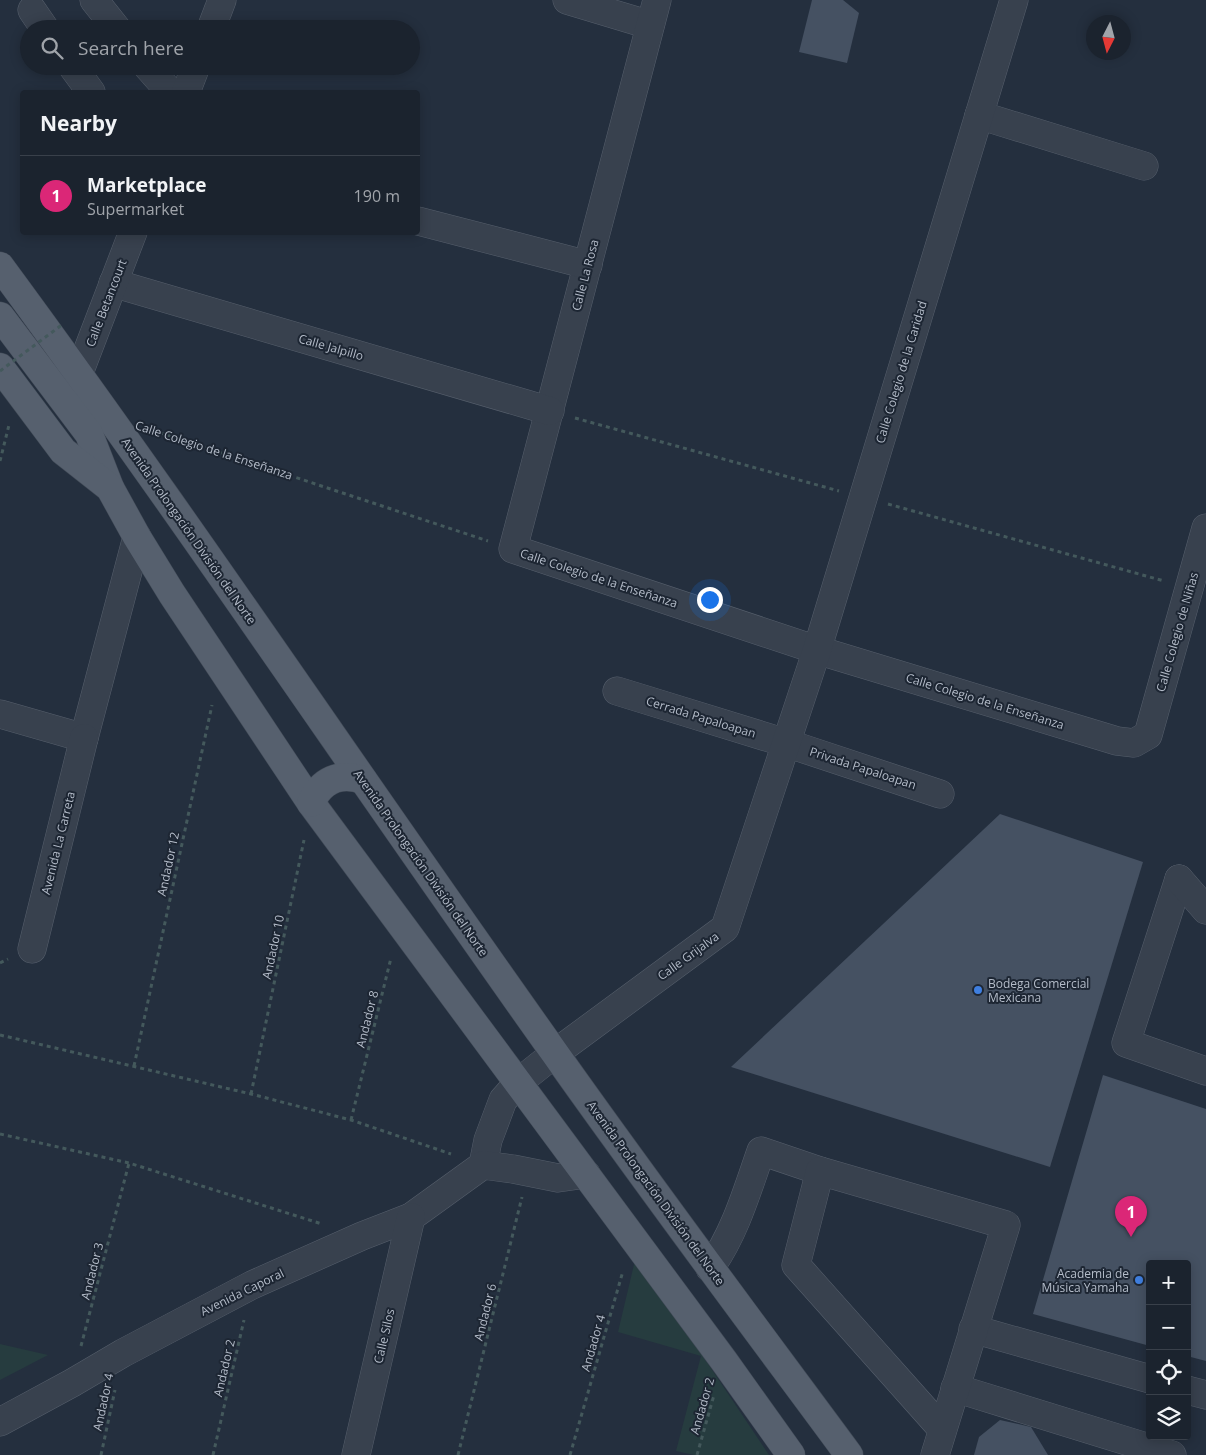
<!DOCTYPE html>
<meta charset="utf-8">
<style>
:root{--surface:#1b232e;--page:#282f3a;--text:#f1f3f6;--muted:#a0a4aa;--line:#39404a;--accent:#db2777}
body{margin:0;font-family:"Open Sans",sans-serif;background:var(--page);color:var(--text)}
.controls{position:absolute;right:15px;bottom:15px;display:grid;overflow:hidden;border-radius:5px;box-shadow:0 2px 12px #0003}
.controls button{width:45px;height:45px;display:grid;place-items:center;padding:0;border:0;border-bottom:1px solid var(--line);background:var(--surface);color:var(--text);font:25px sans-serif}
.compass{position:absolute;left:1086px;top:15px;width:45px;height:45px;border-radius:50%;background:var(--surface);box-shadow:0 2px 12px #0003;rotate:186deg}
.you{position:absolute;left:709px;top:599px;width:18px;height:18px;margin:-12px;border:4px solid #fff;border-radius:50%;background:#1a73e8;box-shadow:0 0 0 8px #1a73e833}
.badge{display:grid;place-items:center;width:32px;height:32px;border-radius:50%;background:var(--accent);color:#fff;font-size:16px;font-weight:700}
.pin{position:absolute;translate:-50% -41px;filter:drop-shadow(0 1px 2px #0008)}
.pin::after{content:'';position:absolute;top:26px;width:18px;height:15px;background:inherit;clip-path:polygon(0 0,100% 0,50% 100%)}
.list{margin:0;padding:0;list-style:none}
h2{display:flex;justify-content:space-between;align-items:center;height:65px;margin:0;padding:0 20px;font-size:21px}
h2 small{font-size:16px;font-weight:400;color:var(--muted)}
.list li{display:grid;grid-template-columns:32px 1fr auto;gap:15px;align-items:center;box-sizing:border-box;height:80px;padding:0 20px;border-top:1px solid var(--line)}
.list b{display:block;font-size:19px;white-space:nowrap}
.list p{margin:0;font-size:16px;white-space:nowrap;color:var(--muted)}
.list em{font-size:16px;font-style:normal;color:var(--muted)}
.icon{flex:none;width:28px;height:28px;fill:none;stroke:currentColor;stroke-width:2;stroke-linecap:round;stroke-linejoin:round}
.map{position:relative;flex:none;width:1206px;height:1455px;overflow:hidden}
.search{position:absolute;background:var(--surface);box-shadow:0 2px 12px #0003;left:20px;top:20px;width:400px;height:55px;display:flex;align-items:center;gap:12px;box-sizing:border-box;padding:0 18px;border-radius:28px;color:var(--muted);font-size:19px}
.panel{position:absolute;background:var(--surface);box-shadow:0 2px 12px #0003;left:20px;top:90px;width:400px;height:145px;border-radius:5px}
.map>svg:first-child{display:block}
.park{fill:#263c3f}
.building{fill:#455162}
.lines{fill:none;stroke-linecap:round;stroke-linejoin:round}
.minor-casing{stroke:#565f6c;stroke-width:29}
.major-casing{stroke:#414a57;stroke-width:29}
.path{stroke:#44595c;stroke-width:3;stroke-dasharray:4 4;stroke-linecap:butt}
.minor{stroke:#38414e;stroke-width:28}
.major{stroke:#56606e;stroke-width:28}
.path-bridge{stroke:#44595c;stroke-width:3;stroke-dasharray:4 4;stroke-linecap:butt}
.shop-dot{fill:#3f7fe0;stroke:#1d2633;stroke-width:2}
.labels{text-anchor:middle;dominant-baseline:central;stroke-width:4;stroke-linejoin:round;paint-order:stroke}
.street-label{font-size:12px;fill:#b4bcc9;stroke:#1d2633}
.poi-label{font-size:12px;fill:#b4bcc9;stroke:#1d2633;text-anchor:start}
</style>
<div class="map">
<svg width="1206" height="1455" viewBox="0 0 1206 1455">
<rect width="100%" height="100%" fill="#242f3e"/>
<g class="park">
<polygon points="636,1256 769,1455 694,1455 676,1451 701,1356 618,1332"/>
<polygon points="0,1344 48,1355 0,1380"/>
</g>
<g class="building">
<polygon points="812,0 843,0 859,13 847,63 799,52"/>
<polygon points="1000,814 1143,862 1050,1167 731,1067"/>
<polygon points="1103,1075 1206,1109 1206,1361 1187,1356 1187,1264 1150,1264 1150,1346 1033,1314"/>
<polygon points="1000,1420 1031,1427 1048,1455 974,1455 979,1437"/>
</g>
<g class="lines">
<defs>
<g id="minor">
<polyline points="94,0 117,29"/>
<polyline points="567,0 650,25"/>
<polyline points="657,0 513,549 817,650 1117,741 1134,743 1148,735 1206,528"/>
<polyline points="32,10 45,29"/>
<polyline points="211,29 222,0"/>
<polyline points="72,66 91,92"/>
<polyline points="147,66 170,92"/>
<polyline points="186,92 196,66"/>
<polyline points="979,115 1144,166"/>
<polyline points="418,221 588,265"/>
<polyline points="113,283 550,411"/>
<polyline points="79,373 133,232"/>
<polyline points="617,691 786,743 940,794"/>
<polyline points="0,714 84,738 137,537"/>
<polyline points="1179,879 1126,1043 1206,1071"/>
<polyline points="1179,879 1206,910"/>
<polyline points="32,949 84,738"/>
<polyline points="483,1165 488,1140 503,1100 519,1082 554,1054 725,928 817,650 1014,0"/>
<path d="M710,1268C735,1233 747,1191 761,1151L820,1171"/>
<polyline points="973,1329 1150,1379"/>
<polyline points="955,1388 1172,1455"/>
<polyline points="1187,1390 1206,1395"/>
<polyline points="0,1422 72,1383 123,1353 252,1285 362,1236 411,1217 483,1165 513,1169 558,1178 586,1174"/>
<polyline points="356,1455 411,1217"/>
<polyline points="935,1455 1006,1225 820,1171 796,1265 942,1429"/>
</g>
<g id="major">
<path d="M0,266C190,524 368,791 554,1052C650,1188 750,1321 849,1455"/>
<polyline points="0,316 89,434 110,488"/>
<polyline points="0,367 63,451 110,488 137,537 172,594 311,803 724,1361 791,1455"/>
<path d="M311,803C321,780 340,772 363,780"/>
</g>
</defs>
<use href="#minor" class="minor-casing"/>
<use href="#major" class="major-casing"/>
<g class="path">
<polyline points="575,418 839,491"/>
<polyline points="152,430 488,541"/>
<polyline points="0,461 9,425"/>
<polyline points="888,504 1164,581"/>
<polyline points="0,963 8,959"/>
<polyline points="0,1035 251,1094 351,1120 451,1154"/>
<polyline points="134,1066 212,705"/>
<polyline points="251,1094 304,840"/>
<polyline points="351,1120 391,958"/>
<polyline points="0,1134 129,1163 322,1224"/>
<polyline points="81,1346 129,1163"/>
<polyline points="101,1455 115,1390"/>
<polyline points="213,1455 244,1320"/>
<polyline points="458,1455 522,1197"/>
<polyline points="570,1455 623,1271"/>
<polyline points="697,1455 714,1395"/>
</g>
<use href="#minor" class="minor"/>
<use href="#major" class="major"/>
<polyline class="path-bridge" points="0,371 63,324"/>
</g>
<g class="shop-dot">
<circle cx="978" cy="990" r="5"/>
<circle cx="1139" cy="1280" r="5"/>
</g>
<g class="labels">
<g class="street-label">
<text transform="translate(585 275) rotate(-75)">Calle La Rosa</text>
<text transform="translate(106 303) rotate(-69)">Calle Betancourt</text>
<text transform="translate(331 347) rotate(16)">Calle Jalpillo</text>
<text transform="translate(901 372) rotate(-73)">Calle Colegio de la Caridad</text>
<text transform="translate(214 450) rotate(18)">Calle Colegio de la Enseñanza</text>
<text transform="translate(189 531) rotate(55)">Avenida Prolongación División del Norte</text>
<text transform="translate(599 578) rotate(18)">Calle Colegio de la Enseñanza</text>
<text transform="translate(1177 632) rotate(-74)">Calle Colegio de Niñas</text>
<text transform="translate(985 701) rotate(17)">Calle Colegio de la Enseñanza</text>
<text transform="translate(701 717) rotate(17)">Cerrada Papaloapan</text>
<text transform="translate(863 768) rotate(18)">Privada Papaloapan</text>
<text transform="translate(58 843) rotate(-76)">Avenida La Carreta</text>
<text transform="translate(421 863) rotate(55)">Avenida Prolongación División del Norte</text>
<text transform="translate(168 864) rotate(-78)">Andador 12</text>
<text transform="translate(273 947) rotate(-78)">Andador 10</text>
<text transform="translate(688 956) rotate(-36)">Calle Grijalva</text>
<text transform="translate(367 1019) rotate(-76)">Andador 8</text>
<text transform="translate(656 1193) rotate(54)">Avenida Prolongación División del Norte</text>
<text transform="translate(92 1271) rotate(-76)">Andador 3</text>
<text transform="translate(242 1292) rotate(-26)">Avenida Caporal</text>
<text transform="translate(485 1312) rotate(-76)">Andador 6</text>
<text transform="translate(384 1336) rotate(-77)">Calle Silos</text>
<text transform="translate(593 1343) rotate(-74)">Andador 4</text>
<text transform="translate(224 1368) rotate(-77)">Andador 2</text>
<text transform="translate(103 1402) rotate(-78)">Andador 4</text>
<text transform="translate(702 1406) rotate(-74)">Andador 2</text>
</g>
<g class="poi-label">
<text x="988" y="983">Bodega Comercial<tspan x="988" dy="14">Mexicana</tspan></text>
<text x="1129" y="1273" text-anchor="end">Academia de<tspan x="1129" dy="14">Música Yamaha</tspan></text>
</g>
</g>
</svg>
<div class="controls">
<button>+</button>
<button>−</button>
<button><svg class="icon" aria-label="locate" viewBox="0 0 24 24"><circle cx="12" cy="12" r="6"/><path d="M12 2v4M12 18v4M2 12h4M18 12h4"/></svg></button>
<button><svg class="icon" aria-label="layers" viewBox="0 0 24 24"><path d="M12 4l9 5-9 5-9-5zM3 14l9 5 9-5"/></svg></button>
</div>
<svg class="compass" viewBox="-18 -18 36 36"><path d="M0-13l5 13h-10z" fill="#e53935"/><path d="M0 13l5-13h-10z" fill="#a0a4aa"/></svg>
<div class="you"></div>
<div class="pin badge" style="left:1131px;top:1237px">1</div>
<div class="search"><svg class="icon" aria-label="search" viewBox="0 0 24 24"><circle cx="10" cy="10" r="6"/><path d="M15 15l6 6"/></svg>Search here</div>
<section class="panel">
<h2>Nearby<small></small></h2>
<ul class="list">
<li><span class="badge">1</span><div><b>Marketplace</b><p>Supermarket</p></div><em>190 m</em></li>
</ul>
</section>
</div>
